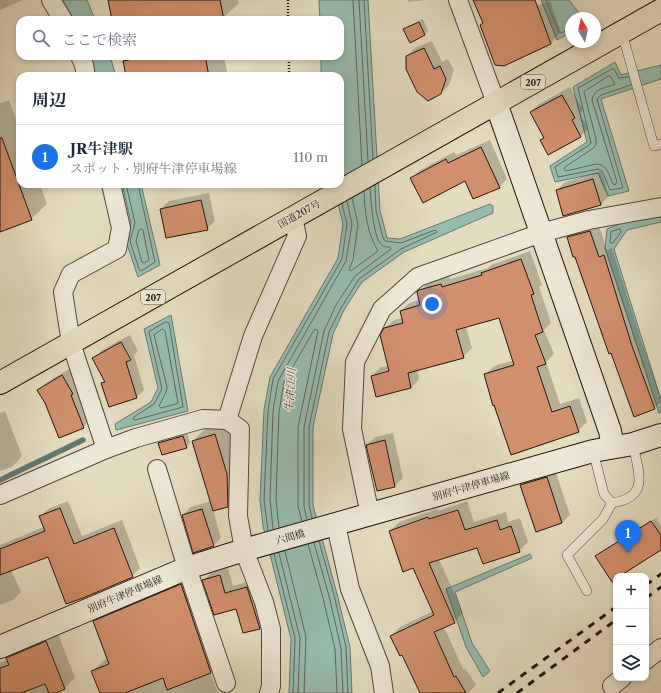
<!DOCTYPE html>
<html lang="ja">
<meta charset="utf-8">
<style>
:root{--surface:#fff;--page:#f6f6f7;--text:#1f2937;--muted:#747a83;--line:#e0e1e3;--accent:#1a73e8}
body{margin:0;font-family:"Libre Caslon Text","Noto Serif JP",serif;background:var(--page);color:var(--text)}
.controls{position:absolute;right:12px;bottom:12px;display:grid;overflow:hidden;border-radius:8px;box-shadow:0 2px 6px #0003}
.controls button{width:36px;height:36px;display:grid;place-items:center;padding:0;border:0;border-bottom:1px solid var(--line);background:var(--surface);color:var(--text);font:20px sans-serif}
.compass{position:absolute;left:565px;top:12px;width:36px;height:36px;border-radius:50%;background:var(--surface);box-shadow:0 2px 6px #0003;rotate:351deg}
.you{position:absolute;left:432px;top:304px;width:14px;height:14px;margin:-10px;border:3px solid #fff;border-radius:50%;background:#1a73e8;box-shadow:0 0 0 6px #1a73e833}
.badge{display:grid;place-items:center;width:26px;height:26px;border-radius:50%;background:var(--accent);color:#fff;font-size:13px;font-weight:700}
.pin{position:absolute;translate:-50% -33px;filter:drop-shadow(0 1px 2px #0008)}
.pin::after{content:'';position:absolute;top:21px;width:14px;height:12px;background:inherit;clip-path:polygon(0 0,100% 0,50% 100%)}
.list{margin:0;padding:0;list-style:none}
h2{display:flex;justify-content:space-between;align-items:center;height:52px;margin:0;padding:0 16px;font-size:17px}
h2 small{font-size:13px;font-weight:400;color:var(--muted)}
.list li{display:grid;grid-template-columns:26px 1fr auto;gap:12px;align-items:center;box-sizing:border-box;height:64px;padding:0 16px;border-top:1px solid var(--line)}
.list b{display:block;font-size:15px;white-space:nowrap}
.list p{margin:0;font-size:13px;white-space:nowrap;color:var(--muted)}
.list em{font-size:13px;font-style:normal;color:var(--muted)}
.icon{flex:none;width:22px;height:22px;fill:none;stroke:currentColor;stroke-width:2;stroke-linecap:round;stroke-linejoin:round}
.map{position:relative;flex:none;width:661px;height:693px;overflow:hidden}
.search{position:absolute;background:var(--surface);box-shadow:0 2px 6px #0003;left:16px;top:16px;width:328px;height:44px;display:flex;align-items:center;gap:10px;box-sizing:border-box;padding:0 14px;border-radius:12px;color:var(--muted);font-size:15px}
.panel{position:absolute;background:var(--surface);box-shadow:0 2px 6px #0003;left:16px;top:72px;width:328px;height:116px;border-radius:12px}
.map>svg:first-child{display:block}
.water{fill:#96bcad;stroke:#66786e}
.shadow{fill:#0003}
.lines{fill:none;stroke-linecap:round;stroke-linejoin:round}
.shore{stroke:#5a685e;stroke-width:1}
.stream{stroke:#66786e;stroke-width:5.5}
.building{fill:#d28f6d;stroke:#1f130f}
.lane-casing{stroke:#50453b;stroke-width:10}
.street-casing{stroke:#50453b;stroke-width:20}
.secondary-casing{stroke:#1f130f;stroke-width:24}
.highway-casing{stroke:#1f130f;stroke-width:24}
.path{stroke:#1f130f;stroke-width:2.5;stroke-dasharray:1 2;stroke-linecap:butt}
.lane{stroke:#ede8d6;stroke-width:9}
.street{stroke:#ede8d6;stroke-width:18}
.secondary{stroke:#ede8d6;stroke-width:22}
.highway{stroke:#e4dcc0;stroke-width:22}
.rail{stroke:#1f130f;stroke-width:3;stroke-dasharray:7 7;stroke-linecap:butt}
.labels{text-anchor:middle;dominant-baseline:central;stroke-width:3;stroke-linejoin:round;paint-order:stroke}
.shield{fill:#ede8d6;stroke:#5d534b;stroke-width:1}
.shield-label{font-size:9px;font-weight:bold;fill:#1f130f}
.street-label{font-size:10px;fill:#1f130f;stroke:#ede8d6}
.water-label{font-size:11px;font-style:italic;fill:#494e46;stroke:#ede8d6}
</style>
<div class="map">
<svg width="661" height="693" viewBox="0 0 661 693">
<rect width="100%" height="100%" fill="#e4dcc0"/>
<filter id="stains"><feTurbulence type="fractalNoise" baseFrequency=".005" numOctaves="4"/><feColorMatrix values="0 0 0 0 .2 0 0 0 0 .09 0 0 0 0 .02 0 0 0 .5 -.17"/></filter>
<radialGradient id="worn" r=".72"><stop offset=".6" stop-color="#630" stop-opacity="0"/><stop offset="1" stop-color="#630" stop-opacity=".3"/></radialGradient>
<g class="water">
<polygon points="63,0 87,0 95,20 73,20"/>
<polygon points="319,0 368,0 380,210 387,238 400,239 490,204 493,206 493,213 404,252 362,282 344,310 333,334 313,427 313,505 337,594 350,647 352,693 289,693 291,639 263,526 260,500 264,410 270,377 338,258 343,224 333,184 340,184 340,76 321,76 321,56 340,56 340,20 320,20"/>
<polygon points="541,0 569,0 583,18 571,18 571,32 557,40"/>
<polygon points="90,56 110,56 116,76 95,76"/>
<polygon points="615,62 621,75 661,65 661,79 601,99 629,191 608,196 598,173 555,182 550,166 587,142 573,87"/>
<polygon points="122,184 141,184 160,265 138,277 126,241 131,223"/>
<polygon points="661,215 661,222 627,230 614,249 661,400 661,412 659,413 605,248 607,229 622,223"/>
<polygon points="171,315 188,411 116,430 115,424 151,402 158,388 144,329"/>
<polygon points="530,554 532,558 455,592 472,643 490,671 483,677 466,647 446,589"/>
</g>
<g class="shadow">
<polygon points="0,0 23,0 0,10"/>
<polygon points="109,0 238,0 239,3 223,18 216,20 113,20"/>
<polygon points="408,0 426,0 408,2"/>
<polygon points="474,0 534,0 536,6 550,1 561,32 551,43 504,65 481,25 483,23"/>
<polygon points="423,19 428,31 425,34 405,30 408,26"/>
<polygon points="432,41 442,62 448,59 454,70 449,85 441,93 407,56 415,48"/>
<polygon points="123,56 224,56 228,76 127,76"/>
<polygon points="570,87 583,110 580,113 588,129 580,137 541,141 544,137 531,112 539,104"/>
<polygon points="9,100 20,131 20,184 40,184 47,204 31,219 0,231 0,103"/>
<polygon points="490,140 507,179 499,187 466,179 411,179 419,171 454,152 456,155"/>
<polygon points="601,171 609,196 601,204 557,190 565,182"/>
<polygon points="209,193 215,221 207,229 161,209 169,201"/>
<polygon points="598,223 607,250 612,248 640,337 661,397 661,402 654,408 568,237 576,229"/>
<polygon points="530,251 542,285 539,287 551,323 544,330 554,354 546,362 560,404 579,398 587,422 578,431 485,375 494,366 514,360 499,317 466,327 472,348 463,357 417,369 419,379 411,388 372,376 381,367 389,366 385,328 394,320 402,318 401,311 409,303 420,300 418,293 429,282 450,276 450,279 488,268 491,265"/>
<polygon points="130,335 138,351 134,355 144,390 136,398 102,383 105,380 94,358 102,350"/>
<polygon points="71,368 91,419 83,427 46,403 39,390 47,382"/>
<polygon points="5,411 22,456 12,467 0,471 0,413"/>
<polygon points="227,423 239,462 239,494 227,506 213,510 221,538 213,546 183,515 191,507 211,501 193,441 205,429"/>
<polygon points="187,432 190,443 186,447 159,443 163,439"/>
<polygon points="393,433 403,478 395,486 378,490 367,445 375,437"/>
<polygon points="555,470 570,515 562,523 521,485 529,477"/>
<polygon points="68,501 82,536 122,520 140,568 132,576 48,556 11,570 21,592 13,600 0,605 0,545 44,527 40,517 48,509"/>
<polygon points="467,501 474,522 506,512 508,522 520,518 528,542 519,551 478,546 439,559 463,613 454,622 444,627 463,669 465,668 476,685 468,693 421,693 403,654 391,636 400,627 433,611 413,567 390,531 399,522 437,509 438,511"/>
<polygon points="656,518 661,526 661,548 619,576 616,576 616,578 600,553"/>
<polygon points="228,568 233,586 255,580 267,620 259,628 203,581 211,573"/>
<polygon points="191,575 221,662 210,672 218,693 102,693 93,671 103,661 108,659 94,622 104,612"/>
<polygon points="57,631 75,678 65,688 58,691 58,693 0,693 0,663 8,660 7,658 18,648"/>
</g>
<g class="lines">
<g class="shore">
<polyline points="353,0 362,165"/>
<polyline points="359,0 368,161"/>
<polyline points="364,0 373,159"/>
<polyline points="546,0 559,32 561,33 571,29"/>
<path d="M609,76L611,77L615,84C606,88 594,88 592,100L617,182L615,185L613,184C609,175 607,164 596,164L566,171L564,169L565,167L592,149L596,145V139L584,92Z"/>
<polyline points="629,77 619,78 614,69 612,69 578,88 591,143 589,145 555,167 558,177 598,169 602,171 610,190 623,188 597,99 601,95 631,85"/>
<polyline points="126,184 135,223 130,241 139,269 141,271 155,262 138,184"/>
<path d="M352,198L358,224L353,260L349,269L351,271L378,251C367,233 365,213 364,191"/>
<polygon points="141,229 143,230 149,260 144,263 142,262 136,241 139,230"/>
<polygon points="620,229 621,232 613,243 610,243 611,232"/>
<polygon points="166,322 169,323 183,407 135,420 133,419 134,417 154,404 162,389 149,332"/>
<polygon points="163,329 165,331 178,403 176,404 161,408 159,406 166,392 167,387 154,335"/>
<polyline points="312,518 309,505 309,427 329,332 341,308 359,279 401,249 437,232 435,230 401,243 385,241 383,238 376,211 375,185"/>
<path d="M307,520L304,506V427L324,331L336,305L355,276L391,249L390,247C386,247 383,247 381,244C373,237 371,199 370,188"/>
<polyline points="279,528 276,499 279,412 284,382 314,330 316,329 318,331 298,427 298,506 302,521"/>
<polyline points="273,529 270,499 273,411 278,381 346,261 352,224 347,201"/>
<polyline points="268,531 264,500 268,411 273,379 342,259 347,224 342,204"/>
<polyline points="319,541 334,595 346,647 348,693"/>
<polyline points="314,543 329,596 341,648 343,693"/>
<polyline points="308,544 323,598 335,649 337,693"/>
<polyline points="285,551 306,637 304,693"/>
<polyline points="279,553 300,638 298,693"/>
<polyline points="274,554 295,638 293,693"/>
</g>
<polyline class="stream" points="0,480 83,440"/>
</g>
<g class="building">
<polygon points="108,0 220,0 224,20 112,20"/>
<polygon points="473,0 535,0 551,44 504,66 495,65 480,25 483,23"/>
<polygon points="419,22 425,35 410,43 403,29"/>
<polygon points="424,48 434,69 440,66 446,79 441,94 428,101 417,92 406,69 406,56"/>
<polygon points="148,56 205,56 209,76 126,76 123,61"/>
<polygon points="562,95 575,118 572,120 581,137 548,155 540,140 544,138 530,112"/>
<polygon points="0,138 2,138 32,220 0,232"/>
<polygon points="481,147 500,188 473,199 465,181 423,203 410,178 446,159 448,163"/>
<polygon points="593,179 601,205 563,216 556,190"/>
<polygon points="201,200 208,230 166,238 160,209"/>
<polygon points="590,231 599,257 604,255 632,346 655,409 634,417 611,353 609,354 575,257 573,257 567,237"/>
<polygon points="521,259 534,294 531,295 543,332 535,335 546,364 537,367 552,412 570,406 579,432 511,455 494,405 493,406 484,374 514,365 499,318 456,330 464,358 408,373 411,388 376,397 371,376 389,371 380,335 384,328 403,323 400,311 420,305 417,292 419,290 441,284 442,287 482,275 481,273"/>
<polygon points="121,342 131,360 126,362 137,398 109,407 101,383 105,382 92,358"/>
<polygon points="62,375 73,394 71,395 84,428 59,438 45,403 37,390"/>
<polygon points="215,434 227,474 228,507 213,511 192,441"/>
<polygon points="183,436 187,448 162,455 158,443"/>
<polygon points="385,440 395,487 377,491 366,445"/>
<polygon points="547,477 562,523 536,532 520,485"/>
<polygon points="60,508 74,544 114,528 133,577 83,598 66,604 48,557 0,575 0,549 45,531 39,516"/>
<polygon points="202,509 214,546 193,553 182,515"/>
<polygon points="458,510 465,530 497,520 500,530 511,526 520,552 483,564 477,548 429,563 455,623 434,632 454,677 456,676 466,693 420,693 402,655 400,656 390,636 434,615 413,568 403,572 389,531 428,517 429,519"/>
<polygon points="651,521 661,535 661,550 620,576 616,576 616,579 612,582 595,556"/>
<polygon points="220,575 225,593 247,587 260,629 243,633 236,609 214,615 202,580"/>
<polygon points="181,584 211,673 167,690 163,678 125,693 100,693 91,671 109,664 93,621"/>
<polygon points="46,641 65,689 56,693 49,693 45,684 21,693 0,693 0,668 9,665 6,658"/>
</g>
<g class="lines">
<defs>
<g id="lane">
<polyline points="622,33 654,146 661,144"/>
<path d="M593,451L604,494L612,503C651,497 638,472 633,444"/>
<polyline points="587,591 567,555 603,519 612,503"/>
</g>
<g id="street">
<polyline points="51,0 63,20"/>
<polyline points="458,0 496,103"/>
<polyline points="80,56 84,65 86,76"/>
<polyline points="227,420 253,336 297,236 293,218"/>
<polyline points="106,449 71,343 63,292 71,274 117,249 121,228 111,184"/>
<polyline points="157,469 187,568 226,683"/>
<polyline points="0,495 106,449 136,438 203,419 227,420 240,429 238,516 244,550 264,602 271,629 271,686 269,693"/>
<polyline points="370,515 352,429 355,362 382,309 418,277 541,233 589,220 661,207"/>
<polyline points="336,525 350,589 380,666 384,693"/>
<polyline points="646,660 661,648"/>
<polyline points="612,686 622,678"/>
</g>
<g id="secondary">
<polyline points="496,103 610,431 613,447"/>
<polyline points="0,647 187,568 244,550 593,451 633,444 661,435"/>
</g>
<polyline id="highway" points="0,383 661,10"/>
</defs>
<use href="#lane" class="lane-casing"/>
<use href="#street" class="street-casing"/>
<use href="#secondary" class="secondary-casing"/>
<use href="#highway" class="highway-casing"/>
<g class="path">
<polyline points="288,0 288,20"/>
<polyline points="289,56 289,76"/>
</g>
<use href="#lane" class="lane"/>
<use href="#street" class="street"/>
<use href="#secondary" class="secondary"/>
<use href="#highway" class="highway"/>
<g class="rail">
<polyline points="646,585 661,574"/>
<polyline points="646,598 661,587"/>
<polyline points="498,693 616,607"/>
<polyline points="517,693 616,620"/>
</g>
</g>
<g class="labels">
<g class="shield">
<rect x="521" y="75" width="24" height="14" rx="3"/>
<rect x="141" y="290" width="24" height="14" rx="3"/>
</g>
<g class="shield-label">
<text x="533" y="82">207</text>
<text x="153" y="297">207</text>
</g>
<g class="street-label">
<text transform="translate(299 214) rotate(-29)">国道207号</text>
<text transform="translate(471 486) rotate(-16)">別府牛津停車場線</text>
<text transform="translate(290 537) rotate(-16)">六間橋</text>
<text transform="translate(125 594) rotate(-23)">別府牛津停車場線</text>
</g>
<g class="water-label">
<text transform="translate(290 390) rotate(-86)">牛津江川</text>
</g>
</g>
<rect width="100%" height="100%" filter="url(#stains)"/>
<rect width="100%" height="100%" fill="url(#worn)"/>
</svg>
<div class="controls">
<button>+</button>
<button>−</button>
<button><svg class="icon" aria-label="layers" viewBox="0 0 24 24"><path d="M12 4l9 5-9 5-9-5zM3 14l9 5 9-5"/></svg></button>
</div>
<svg class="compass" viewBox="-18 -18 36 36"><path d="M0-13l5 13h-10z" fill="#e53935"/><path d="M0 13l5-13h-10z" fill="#747a83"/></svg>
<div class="you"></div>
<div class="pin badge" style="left:628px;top:553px">1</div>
<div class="search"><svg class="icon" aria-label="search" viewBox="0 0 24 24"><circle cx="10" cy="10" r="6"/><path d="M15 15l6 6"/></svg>ここで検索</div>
<section class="panel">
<h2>周辺<small></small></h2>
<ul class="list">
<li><span class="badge">1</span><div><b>JR牛津駅</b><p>スポット · 別府牛津停車場線</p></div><em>110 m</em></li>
</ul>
</section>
</div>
